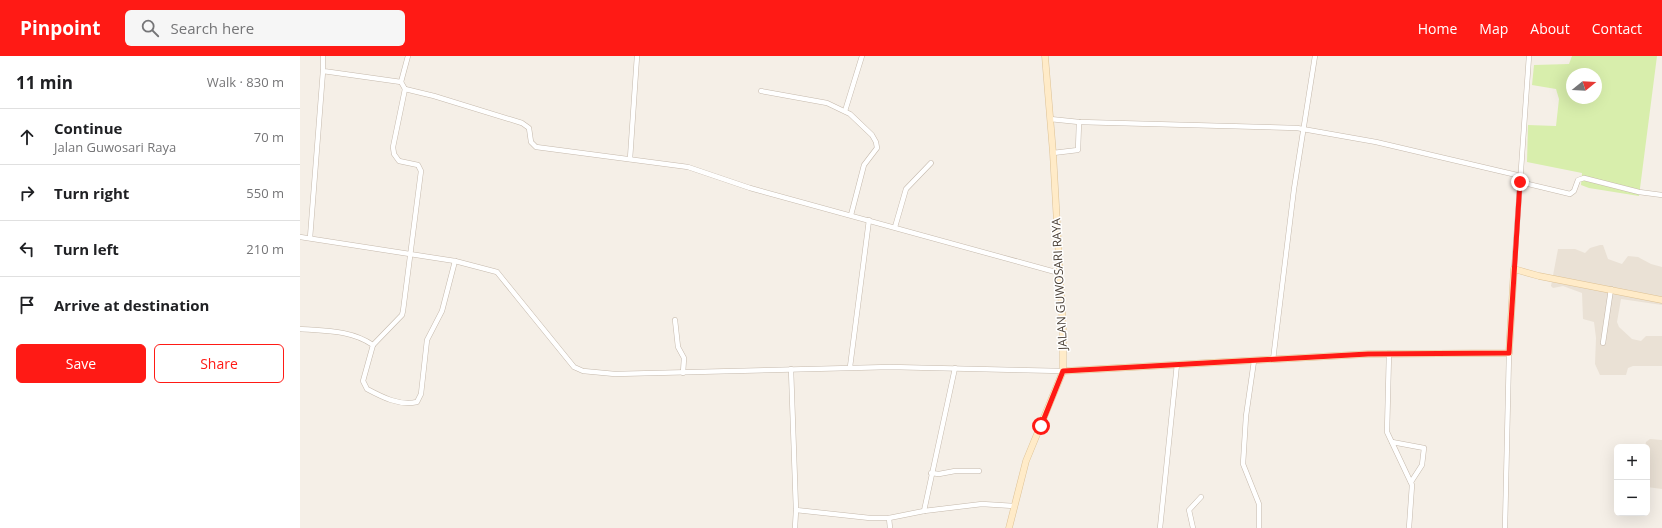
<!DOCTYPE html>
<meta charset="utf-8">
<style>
:root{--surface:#fff;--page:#f6f6f6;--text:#202124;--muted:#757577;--line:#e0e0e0;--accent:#ff1a15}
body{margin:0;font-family:"Open Sans",sans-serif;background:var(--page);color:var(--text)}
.controls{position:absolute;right:12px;bottom:12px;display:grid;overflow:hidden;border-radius:6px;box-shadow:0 4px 16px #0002}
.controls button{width:36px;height:36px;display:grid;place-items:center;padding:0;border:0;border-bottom:1px solid var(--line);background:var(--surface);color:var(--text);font:20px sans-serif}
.compass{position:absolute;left:1266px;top:12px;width:36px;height:36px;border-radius:50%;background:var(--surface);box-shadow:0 4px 16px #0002;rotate:72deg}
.stop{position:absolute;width:12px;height:12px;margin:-9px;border:3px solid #ff1a15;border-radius:50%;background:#fff}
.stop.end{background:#ff1a15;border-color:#fff;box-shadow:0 1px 4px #0008}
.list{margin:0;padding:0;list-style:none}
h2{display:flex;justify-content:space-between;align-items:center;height:52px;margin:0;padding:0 16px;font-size:17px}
h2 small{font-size:13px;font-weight:400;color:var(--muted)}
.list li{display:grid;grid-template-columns:26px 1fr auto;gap:12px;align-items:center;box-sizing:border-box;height:56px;padding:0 16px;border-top:1px solid var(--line)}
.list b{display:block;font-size:15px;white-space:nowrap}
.list p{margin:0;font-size:13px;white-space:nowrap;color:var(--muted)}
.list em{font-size:13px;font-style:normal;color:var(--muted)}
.actions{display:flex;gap:8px;padding:12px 16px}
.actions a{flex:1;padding:9px 0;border:1px solid var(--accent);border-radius:6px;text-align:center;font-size:14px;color:var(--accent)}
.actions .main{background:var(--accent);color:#fff}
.icon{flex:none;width:22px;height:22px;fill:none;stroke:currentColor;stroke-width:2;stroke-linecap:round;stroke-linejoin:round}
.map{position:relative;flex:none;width:1362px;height:472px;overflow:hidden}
header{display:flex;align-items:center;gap:24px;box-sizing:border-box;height:56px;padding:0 20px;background:var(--accent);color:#fff}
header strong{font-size:19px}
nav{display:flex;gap:22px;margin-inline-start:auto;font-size:14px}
.search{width:280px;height:36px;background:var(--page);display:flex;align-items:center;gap:10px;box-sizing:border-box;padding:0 14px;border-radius:6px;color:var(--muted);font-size:15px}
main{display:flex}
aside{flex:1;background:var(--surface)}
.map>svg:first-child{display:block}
.residential{fill:#eae1d5}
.green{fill:#d8eeac;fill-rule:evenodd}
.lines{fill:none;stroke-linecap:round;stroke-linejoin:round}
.street-casing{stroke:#c5b9ac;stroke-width:5.5}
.secondary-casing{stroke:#ddc194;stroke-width:7}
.street{stroke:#fff;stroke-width:4.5}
.secondary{stroke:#ffebc8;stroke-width:6}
.route{stroke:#ff1a15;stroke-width:5}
.labels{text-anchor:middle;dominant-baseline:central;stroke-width:3;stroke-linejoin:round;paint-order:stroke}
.street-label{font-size:12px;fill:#493f35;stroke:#fff}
</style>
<header>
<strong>Pinpoint</strong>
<div class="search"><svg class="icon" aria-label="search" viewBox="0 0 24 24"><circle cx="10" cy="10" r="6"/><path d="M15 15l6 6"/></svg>Search here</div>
<nav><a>Home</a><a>Map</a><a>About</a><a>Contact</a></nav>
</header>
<main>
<aside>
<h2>11 min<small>Walk · 830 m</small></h2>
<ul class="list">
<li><svg class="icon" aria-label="ahead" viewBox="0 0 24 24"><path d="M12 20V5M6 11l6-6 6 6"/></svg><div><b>Continue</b><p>Jalan Guwosari Raya</p></div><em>70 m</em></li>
<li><svg class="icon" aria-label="right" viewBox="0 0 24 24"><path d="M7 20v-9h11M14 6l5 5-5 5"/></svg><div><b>Turn right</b></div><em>550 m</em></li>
<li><svg class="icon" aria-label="left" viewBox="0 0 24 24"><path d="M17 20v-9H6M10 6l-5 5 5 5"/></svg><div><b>Turn left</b></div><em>210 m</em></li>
<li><svg class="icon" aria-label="arrive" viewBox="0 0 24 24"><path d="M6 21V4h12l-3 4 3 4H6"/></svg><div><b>Arrive at destination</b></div></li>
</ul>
<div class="actions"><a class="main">Save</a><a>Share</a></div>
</aside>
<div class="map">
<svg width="1362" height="472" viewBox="0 0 1362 472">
<rect width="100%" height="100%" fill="#f5efe7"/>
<g class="residential">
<polygon points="1300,189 1303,189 1308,203 1322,208 1328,200 1338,201 1351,208 1362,211 1362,249 1321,243 1317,266 1319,271 1332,283 1341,285 1346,280 1362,280 1362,310 1333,310 1328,312 1326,319 1300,319 1295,308 1296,282 1294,266 1283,263 1282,237 1263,230 1253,232 1251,230 1258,193 1275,193 1285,197 1290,192"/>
<polygon points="1350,383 1362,384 1362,433 1347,431 1347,391 1345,391 1346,386"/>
</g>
<path class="green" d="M1272,0H1357L1339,140L1289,132L1281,129L1282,117L1227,106L1228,69L1256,70L1259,43L1256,33L1232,29L1234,9L1269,8ZM1272,18H1296V42H1272Z"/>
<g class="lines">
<defs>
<g id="street">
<polyline points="23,0 23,15 101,26 105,33 134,40 222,67 229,72 231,86 236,91 388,111 450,132 759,217"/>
<polyline points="101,26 108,0"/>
<polyline points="461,35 527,47 550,58 572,79 576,86 577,92 564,109 551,159"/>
<polyline points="545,55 562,0"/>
<polyline points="750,63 779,66 997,72 1076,86 1221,120"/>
<polyline points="753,97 778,94 779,66"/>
<polyline points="330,103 337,0"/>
<polyline points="1220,126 1270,138 1274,135 1278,124 1284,122 1339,136 1362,139"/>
<polyline points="595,171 606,133 631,107"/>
<polyline points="0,181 155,205 197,216 274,311 283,315 315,318 590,311 763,315"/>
<polyline points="10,182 23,15"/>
<polyline points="1214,213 1229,0"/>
<polyline points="375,264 378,291 384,302 383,317"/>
<path d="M0,273C26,275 51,274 73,289L63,325L67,333C82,341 99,350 117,346L121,338L127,284L142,255L155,205"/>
<polyline points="1303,287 1311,233"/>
<polyline points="73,289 102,259 103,255 121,115 118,109 99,105 94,98 93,91 105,33"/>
<polyline points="1089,297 1087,376 1112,429 1109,472"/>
<polyline points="973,304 994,133 1015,0"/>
<polyline points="954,305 946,360 943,408 959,448 959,472"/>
<polyline points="550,311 569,164"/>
<polyline points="491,313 496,454 570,462 589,462 624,455 682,448 714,450"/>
<polyline points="1092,386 1124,392 1122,409 1111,426"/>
<polyline points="631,417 639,418 655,415 679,415"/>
<polyline points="624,455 655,312"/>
<polyline points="589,462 590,472"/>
<polyline points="495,472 496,454"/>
<polyline points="860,472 877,308"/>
<polyline points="893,472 889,454 901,441"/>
<polyline points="1205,472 1209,297"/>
</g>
<g id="secondary">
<polyline points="763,315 1068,298 1209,297 1214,213 1239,220 1362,244"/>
<polyline points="709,472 726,405 763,315 763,273 753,97 745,0"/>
</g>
</defs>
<use href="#street" class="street-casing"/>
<use href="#secondary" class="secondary-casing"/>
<use href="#street" class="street"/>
<use href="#secondary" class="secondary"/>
</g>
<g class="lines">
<polyline class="route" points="741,370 763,315 1068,298 1209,297 1220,126"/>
</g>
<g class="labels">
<g class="street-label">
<text transform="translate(759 228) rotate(-93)">JALAN GUWOSARI RAYA</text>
</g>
</g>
</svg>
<div class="controls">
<button>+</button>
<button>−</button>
</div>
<svg class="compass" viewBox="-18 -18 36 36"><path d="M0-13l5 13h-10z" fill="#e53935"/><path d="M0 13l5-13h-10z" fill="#757577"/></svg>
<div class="stop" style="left:741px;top:370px"></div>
<div class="stop end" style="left:1220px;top:126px"></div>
</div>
</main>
